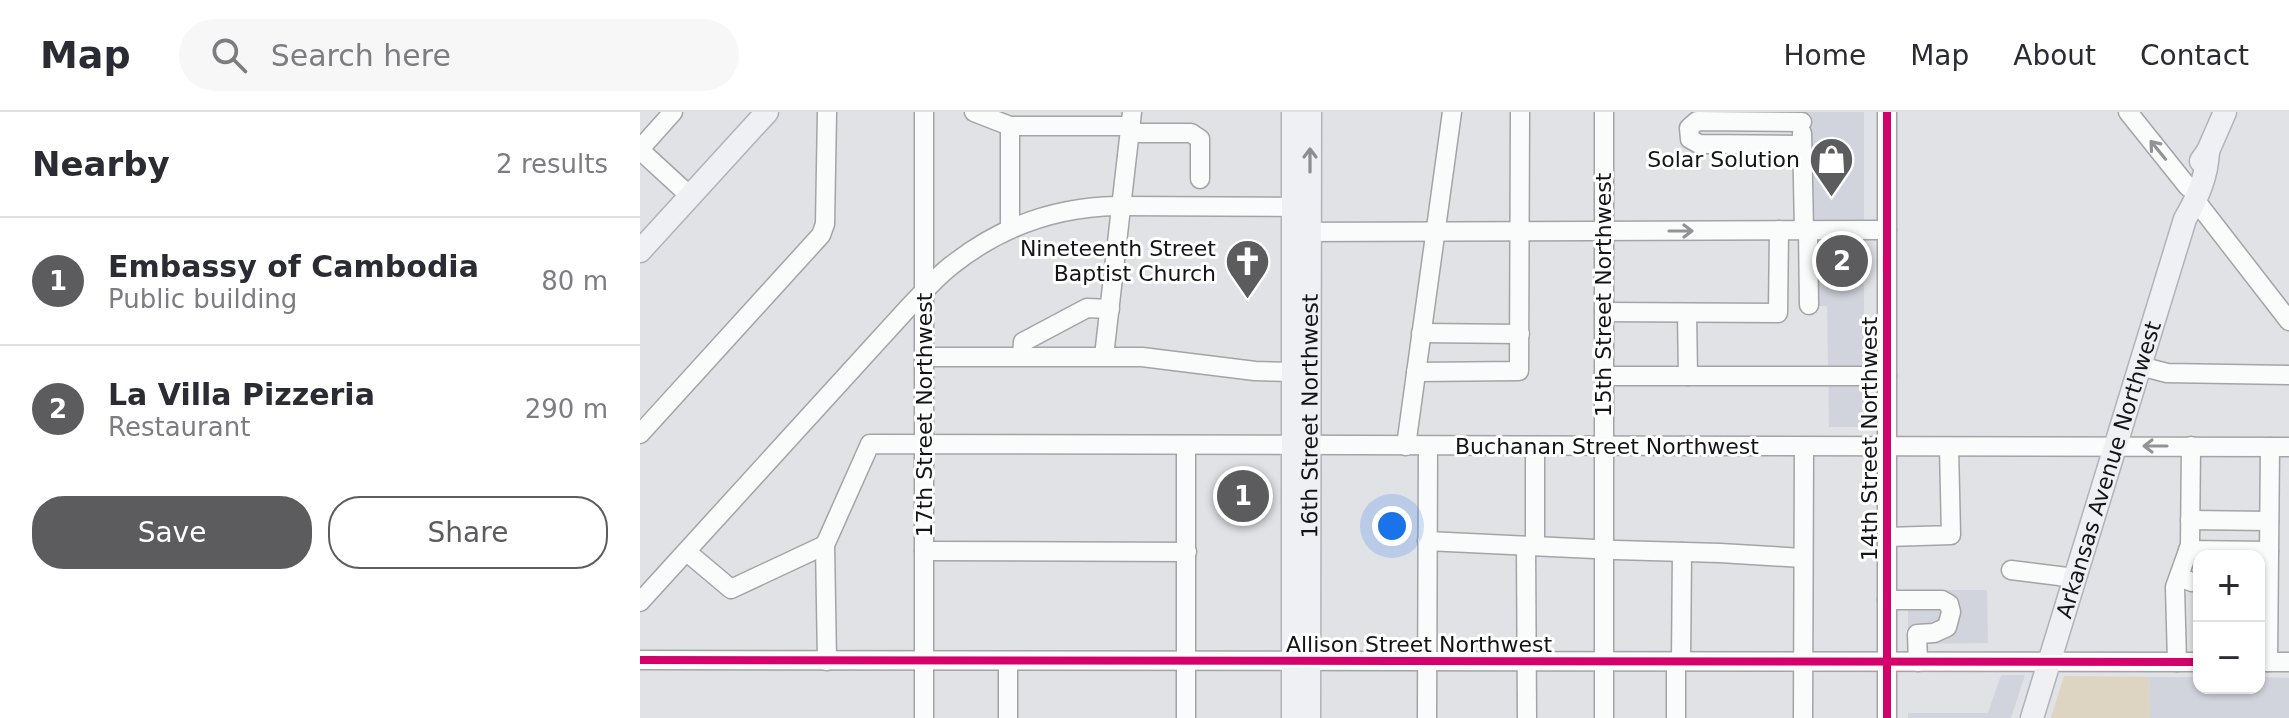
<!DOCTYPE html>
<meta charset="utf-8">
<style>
:root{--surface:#fff;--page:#f7f7f7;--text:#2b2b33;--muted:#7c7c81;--line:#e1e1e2;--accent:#5c5c5f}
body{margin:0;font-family:"DejaVu Sans",sans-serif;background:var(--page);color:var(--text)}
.controls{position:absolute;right:24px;bottom:24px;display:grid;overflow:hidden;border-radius:16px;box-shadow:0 2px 6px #0004}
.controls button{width:72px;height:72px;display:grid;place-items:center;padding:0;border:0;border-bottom:2px solid var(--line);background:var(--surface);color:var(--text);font:40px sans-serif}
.you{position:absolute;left:752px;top:414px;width:28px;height:28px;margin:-20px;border:6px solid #fff;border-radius:50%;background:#1a73e8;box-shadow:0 0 0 12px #1a73e833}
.badge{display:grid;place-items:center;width:52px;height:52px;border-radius:50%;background:var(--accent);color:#fff;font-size:26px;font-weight:700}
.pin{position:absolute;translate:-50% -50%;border:4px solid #fff;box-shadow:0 2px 8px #0006}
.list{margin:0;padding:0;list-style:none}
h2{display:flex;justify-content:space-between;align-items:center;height:104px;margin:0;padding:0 32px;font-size:34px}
h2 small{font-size:26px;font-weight:400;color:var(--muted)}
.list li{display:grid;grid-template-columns:52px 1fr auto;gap:24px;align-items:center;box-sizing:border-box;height:128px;padding:0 32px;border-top:2px solid var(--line)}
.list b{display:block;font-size:30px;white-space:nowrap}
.list p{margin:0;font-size:26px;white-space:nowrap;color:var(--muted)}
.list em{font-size:26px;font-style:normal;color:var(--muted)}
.actions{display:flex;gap:16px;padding:24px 32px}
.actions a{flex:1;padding:18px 0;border:2px solid var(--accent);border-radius:32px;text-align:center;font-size:28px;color:var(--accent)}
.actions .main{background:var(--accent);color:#fff}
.icon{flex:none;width:44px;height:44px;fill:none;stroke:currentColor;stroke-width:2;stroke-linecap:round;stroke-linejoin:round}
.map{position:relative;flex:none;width:1649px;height:606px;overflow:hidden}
header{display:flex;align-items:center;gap:48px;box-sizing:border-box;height:112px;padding:0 40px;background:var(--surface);border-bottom:2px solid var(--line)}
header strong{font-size:38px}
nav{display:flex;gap:44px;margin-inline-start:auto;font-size:28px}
.search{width:560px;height:72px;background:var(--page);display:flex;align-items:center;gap:20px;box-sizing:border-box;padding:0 28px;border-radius:44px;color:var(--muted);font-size:30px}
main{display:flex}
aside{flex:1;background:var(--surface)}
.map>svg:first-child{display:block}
.built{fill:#d2d4dd}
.green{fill:#ddd4c1}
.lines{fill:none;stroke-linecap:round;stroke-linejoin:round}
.minor-casing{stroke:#a4a4a7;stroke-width:21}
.major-casing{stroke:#b1b2ba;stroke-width:25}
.minor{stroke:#fafbfb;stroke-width:18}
.major{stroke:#eff0f4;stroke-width:22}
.cycleway-casing{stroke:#fff;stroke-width:13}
.cycleway{stroke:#d6006c;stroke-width:8}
.oneway{stroke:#929394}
.oneway2{stroke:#8c8d90}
.labels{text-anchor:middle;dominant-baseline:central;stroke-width:6;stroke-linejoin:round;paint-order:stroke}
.poi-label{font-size:22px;fill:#141416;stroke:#fff;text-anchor:end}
.street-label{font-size:22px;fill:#141416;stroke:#fff}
</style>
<header>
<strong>Map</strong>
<div class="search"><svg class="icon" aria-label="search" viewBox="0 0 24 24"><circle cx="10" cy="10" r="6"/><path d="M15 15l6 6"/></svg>Search here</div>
<nav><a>Home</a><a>Map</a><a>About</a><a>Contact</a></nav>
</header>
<main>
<aside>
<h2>Nearby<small>2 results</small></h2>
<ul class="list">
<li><span class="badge">1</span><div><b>Embassy of Cambodia</b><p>Public building</p></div><em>80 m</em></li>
<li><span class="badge">2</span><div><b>La Villa Pizzeria</b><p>Restaurant</p></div><em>290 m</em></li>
</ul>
<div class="actions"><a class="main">Save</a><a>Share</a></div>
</aside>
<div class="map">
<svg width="1649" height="606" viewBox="0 0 1649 606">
<rect width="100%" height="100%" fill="#e1e2e6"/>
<g class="built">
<polygon points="1166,0 1224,0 1224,315 1189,315 1187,194 1174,194 1173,96 1166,96"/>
<polygon points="1268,478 1347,478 1348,531 1268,532"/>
<polygon points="1361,563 1385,563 1371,606 1268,606 1268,601 1348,601"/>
<polygon points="1509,565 1559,565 1559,576 1619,576 1619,565 1649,566 1649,606 1510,606"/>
</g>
<polygon class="green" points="1424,564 1509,565 1510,606 1411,606"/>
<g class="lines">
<defs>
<g id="minor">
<polyline points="334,0 370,14 491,14"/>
<polyline points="1488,0 1548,75"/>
<polyline points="1162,10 1057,9 1049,16 1050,27 1059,32 1162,33"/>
<polyline points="370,14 370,117"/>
<polyline points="491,21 551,21 560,27 560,67"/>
<polyline points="1162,21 1164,118"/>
<polyline points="0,37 33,0"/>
<polyline points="0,38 50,84"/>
<polyline points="1556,89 1649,209"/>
<polyline points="1168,118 1169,193"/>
<polyline points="656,120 1247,118"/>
<polyline points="964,200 1138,201 1139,118"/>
<polyline points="1047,201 1048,264"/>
<polyline points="781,221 880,222"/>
<polyline points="382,244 383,230 447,196 470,197"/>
<polyline points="464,244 492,0"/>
<polyline points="284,245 502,245 615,259 654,260"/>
<polyline points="1500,254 1527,261 1649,263"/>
<polyline points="776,260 879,259 880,0"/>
<polyline points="964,264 1247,264"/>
<polyline points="0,322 181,123 185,112 187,0"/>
<polyline points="546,334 546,606"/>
<polyline points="766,334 812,0"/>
<polyline points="895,334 895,434"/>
<polyline points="1550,408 1629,409"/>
<polyline points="1247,425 1311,423 1309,335"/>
<polyline points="787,429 976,438 1080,441 1163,446"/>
<polyline points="886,434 887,606"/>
<polyline points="1548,438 1629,439"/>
<polyline points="284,439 547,440"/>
<polyline points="47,440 91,477 185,433"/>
<polyline points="1371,458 1435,466"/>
<polyline points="1539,465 1552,470 1559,470"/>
<polyline points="1247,488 1302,488 1309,492 1311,500 1307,515 1294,521 1277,522 1278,550"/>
<path d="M0,490L268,196C282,182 296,165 312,153C360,115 416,95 477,94L664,95"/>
<polyline points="0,548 1559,550"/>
<polyline points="187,549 185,433 230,332 1649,335"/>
<polyline points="1036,550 1036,606"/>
<polyline points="1041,550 1042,440"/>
<polyline points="1537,550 1535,475 1550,433 1551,334"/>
<polyline points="1619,550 1649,550"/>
<polyline points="1628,550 1630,335"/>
<polyline points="284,606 284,0"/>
<polyline points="368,606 368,549"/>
<polyline points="787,606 788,334"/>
<polyline points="964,606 964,0"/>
<polyline points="1163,606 1164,335"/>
<polyline points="1247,606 1247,0"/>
</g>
<g id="major">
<polyline points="1561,49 1568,39 1585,0"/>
<polyline points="0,139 127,0"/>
<polyline points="653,606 653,0"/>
<path id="s1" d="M669,606L670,0"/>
<path id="s2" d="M1392,606L1545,107C1558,85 1567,64 1568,39"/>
</g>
</defs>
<use href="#minor" class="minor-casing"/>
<use href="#major" class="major-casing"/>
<use href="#minor" class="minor"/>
<use href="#major" class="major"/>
<defs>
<g id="cycleway">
<polyline points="0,548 1559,550"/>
<polyline points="1247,606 1247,0"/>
</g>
</defs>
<use href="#cycleway" class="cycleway-casing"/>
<use href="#cycleway" class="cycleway"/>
</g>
<defs><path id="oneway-shaft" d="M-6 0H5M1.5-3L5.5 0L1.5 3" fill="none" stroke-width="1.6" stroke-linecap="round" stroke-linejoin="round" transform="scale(2)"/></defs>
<g class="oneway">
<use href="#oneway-shaft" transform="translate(1518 38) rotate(-129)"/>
<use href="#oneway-shaft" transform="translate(1041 119)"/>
<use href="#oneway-shaft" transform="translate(1515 334) rotate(180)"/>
</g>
<use class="oneway2" href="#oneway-shaft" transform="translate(670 48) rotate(-90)"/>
<defs>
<symbol id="shop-pin" viewBox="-11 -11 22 30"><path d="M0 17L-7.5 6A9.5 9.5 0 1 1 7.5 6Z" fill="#5c5c5f" stroke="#fff"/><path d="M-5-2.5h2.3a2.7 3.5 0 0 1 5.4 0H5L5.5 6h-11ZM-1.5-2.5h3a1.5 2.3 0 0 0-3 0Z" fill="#fff"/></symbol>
<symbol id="church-pin" viewBox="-11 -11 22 30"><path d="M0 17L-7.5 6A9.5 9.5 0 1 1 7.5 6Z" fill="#5c5c5f" stroke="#fff"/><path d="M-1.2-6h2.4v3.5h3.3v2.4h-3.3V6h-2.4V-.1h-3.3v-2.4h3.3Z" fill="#fff"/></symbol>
</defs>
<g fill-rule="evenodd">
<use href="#shop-pin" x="1166" y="22" width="51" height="69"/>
<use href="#church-pin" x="582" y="124" width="51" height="69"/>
</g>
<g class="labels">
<g class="poi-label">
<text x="1160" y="47">Solar Solution</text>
<text x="576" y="136">Nineteenth Street<tspan x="576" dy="25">Baptist Church</tspan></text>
</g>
<g class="street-label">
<text transform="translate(963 183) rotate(-90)">15th Street Northwest</text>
<text transform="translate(284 303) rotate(-90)">17th Street Northwest</text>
<text stroke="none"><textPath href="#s1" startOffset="302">16th Street Northwest</textPath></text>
<text transform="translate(1229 327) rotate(-90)">14th Street Northwest</text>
<text x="967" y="334">Buchanan Street Northwest</text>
<text stroke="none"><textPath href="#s2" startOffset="260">Arkansas Avenue Northwest</textPath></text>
<text x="779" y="532">Allison Street Northwest</text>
</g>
</g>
</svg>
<div class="controls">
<button>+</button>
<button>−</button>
</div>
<div class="you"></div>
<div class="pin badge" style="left:603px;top:384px">1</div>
<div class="pin badge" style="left:1202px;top:149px">2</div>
</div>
</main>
